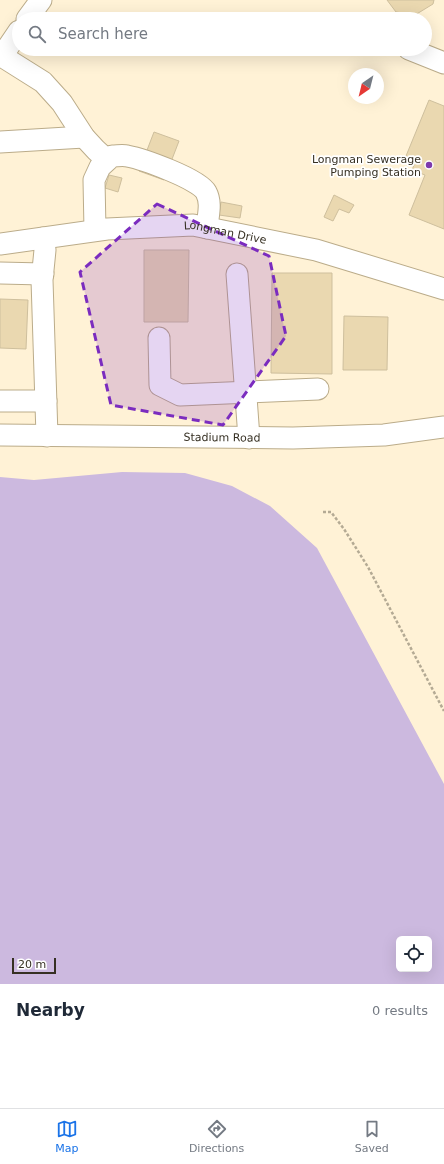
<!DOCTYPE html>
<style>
:root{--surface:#fff;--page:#f2f2f3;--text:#1f2937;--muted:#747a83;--line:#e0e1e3;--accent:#1a73e8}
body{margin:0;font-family:"DejaVu Sans",sans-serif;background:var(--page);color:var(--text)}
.controls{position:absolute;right:12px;bottom:12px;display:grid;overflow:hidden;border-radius:6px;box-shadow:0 4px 16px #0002}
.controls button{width:36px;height:36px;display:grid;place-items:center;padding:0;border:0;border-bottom:1px solid var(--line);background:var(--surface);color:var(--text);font:20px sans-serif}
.compass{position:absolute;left:348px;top:68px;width:36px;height:36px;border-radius:50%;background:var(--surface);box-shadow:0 4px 16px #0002;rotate:215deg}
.scale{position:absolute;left:12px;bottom:10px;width:44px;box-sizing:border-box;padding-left:4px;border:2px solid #363023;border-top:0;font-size:11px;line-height:14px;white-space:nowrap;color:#363023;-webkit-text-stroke:3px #fff;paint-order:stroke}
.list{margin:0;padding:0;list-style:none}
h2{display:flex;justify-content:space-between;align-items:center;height:52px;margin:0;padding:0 16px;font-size:17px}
h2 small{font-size:13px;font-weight:400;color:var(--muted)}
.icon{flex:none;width:22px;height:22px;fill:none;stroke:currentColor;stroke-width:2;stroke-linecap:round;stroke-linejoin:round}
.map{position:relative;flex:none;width:444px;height:984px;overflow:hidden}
.search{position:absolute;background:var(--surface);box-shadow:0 4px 16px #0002;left:12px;right:12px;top:12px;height:44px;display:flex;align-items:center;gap:10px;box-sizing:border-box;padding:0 14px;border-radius:22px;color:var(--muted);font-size:15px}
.sheet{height:124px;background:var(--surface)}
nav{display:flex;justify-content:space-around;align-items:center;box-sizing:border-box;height:56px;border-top:1px solid var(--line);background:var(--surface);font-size:11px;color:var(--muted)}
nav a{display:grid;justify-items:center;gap:2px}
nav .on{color:var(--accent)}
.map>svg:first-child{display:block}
.water{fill:#ccb9df;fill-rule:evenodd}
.building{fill:#ead8b0;stroke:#cebf9d}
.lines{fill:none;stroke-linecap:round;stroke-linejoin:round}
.minor-casing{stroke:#bbac8a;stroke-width:23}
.path{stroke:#b4aa94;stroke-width:2.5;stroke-dasharray:3 2;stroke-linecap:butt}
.minor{stroke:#fff;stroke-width:21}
.marked{fill:#7b2cbf;fill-opacity:0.2;stroke:#7b2cbf;stroke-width:3;stroke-dasharray:8 5;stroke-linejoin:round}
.poi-dot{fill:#7d39ad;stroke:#fff;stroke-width:1.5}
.labels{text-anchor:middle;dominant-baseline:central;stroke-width:3.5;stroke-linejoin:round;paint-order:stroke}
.poi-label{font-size:11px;fill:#363023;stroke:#fff;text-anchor:end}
.street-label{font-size:11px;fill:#363023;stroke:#fff}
</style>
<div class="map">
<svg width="444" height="984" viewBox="0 0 444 984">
<rect width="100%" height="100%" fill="#fff2d6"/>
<path class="water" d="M122,472L185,473L232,486L270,506L317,548L444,784V984H0V477L34,480ZM399,939H429V969H399Z"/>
<g class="building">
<polygon points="387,0 434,0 433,4 415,15 396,12"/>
<polygon points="429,100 444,106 444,229 409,215 425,175 412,170 416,160 406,156"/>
<polygon points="154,132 179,141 164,180 139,171"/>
<polygon points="109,175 122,178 118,192 105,188"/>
<polygon points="334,195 354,205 349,213 339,209 333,221 324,217"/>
<polygon points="221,202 242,206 240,218 219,215"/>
<polygon points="144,250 189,250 188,322 144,322"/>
<polygon points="272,273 332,273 332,374 271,373"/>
<polygon points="0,299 28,300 26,349 0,348"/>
<polygon points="344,316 388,317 387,370 343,370"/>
</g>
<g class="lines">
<defs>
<g id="minor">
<polyline points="27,19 41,0"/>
<polyline points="409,49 444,63"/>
<polyline points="0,55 43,82 62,103 84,137 96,150 107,160"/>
<polyline points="2,56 19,31"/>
<polyline points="0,142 84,137"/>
<path d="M95,230L94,180L100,167L112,156C117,156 123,155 127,156C143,159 199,179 206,192C212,203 208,215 207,228"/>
<polyline points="43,238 45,250 42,280 47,436"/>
<path id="s1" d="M0,244L107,229L193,225L316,250L444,289"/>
<polyline points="0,273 43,274"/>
<polyline points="237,274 249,438"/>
<polyline points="159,338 160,385 180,395 318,389"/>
<polyline points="0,401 46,401"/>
<path id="s2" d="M0,435L293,438L384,435L444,427"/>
</g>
</defs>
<use href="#minor" class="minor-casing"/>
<polyline class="path" points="323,512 331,512 344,529 368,567 444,711"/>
<use href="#minor" class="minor"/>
</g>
<path class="marked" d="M157,204L269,256L286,336L223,425L111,405L80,272Z"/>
<circle class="poi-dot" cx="429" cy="165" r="4"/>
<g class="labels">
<g class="poi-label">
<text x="421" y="159">Longman Sewerage<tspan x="421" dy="13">Pumping Station</tspan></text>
</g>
<g class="street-label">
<text stroke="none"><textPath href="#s1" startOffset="227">Longman Drive</textPath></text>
<text stroke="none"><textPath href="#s2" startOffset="222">Stadium Road</textPath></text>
</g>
</g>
</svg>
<div class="controls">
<button><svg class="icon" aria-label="locate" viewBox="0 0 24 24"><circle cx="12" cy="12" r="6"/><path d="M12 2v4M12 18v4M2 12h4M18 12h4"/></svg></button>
</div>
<svg class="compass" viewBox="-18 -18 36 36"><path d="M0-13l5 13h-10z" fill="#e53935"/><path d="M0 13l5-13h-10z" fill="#747a83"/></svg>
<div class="scale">20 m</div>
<div class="search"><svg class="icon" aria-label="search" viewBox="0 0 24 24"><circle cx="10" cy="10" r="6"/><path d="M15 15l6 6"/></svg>Search here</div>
</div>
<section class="sheet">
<h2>Nearby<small>0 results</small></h2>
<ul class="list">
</ul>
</section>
<nav>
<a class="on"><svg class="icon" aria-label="map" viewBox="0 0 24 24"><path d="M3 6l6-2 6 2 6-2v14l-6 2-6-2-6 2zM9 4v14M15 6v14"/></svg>Map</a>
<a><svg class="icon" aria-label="directions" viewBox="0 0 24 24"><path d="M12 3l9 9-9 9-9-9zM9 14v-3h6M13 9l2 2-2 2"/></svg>Directions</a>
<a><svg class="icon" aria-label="saved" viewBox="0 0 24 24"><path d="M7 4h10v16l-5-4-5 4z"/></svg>Saved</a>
</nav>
